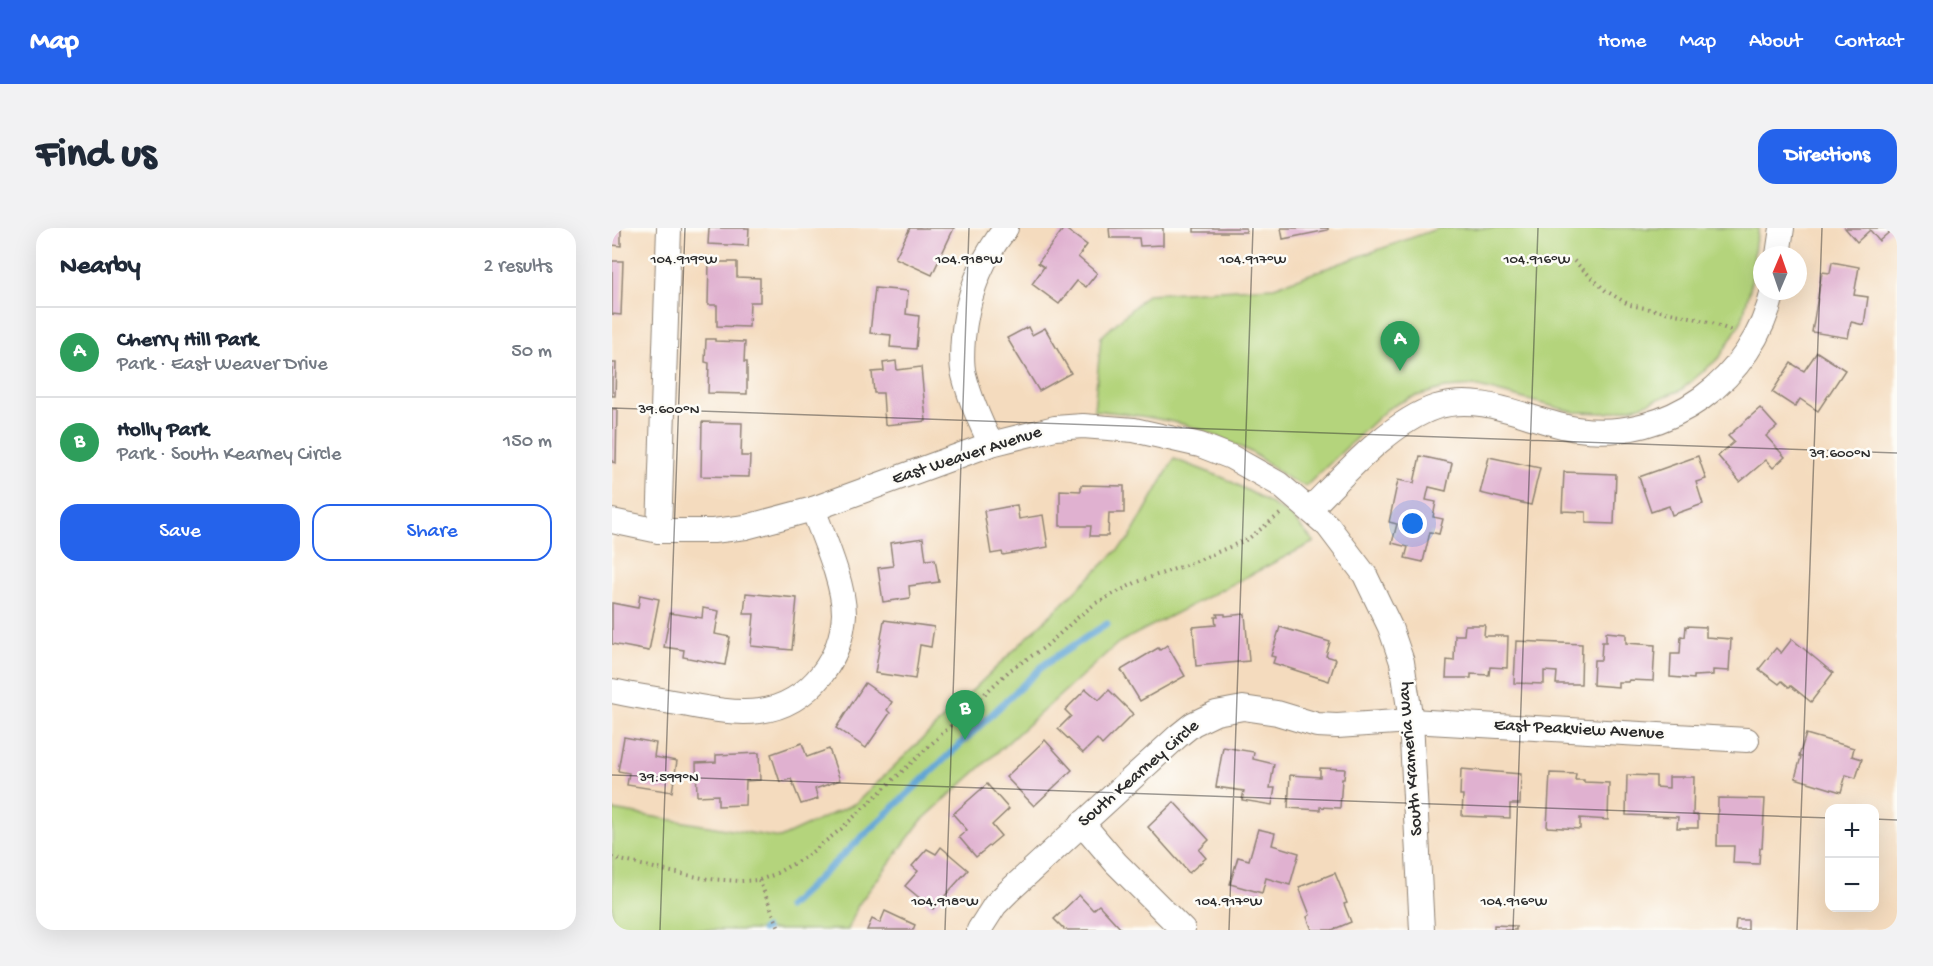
<!DOCTYPE html>
<meta charset="utf-8">
<style>
:root{--surface:#fff;--page:#f2f2f3;--text:#1f2937;--muted:#747a83;--line:#e0e1e3;--accent:#2563eb}
body{margin:0;font-family:"Gochi Hand",sans-serif;background:var(--page);color:var(--text)}
.controls{position:absolute;right:18px;bottom:18px;display:grid;overflow:hidden;border-radius:12px;box-shadow:0 6px 24px #0002}
.controls button{width:54px;height:54px;display:grid;place-items:center;padding:0;border:0;border-bottom:2px solid var(--line);background:var(--surface);color:var(--text);font:30px sans-serif}
.compass{position:absolute;left:1141px;top:18px;width:54px;height:54px;border-radius:50%;background:var(--surface);box-shadow:0 6px 24px #0002;rotate:2deg}
.you{position:absolute;left:801px;top:296px;width:21px;height:21px;margin:-15px;border:4px solid #fff;border-radius:50%;background:#1a73e8;box-shadow:0 0 0 9px #1a73e833}
.badge{display:grid;place-items:center;width:39px;height:39px;border-radius:50%;background:var(--accent);color:#fff;font-size:20px;font-weight:700}
.pin{position:absolute;translate:-50% -50px;filter:drop-shadow(0 2px 3px #0008)}
.pin::after{content:'';position:absolute;top:32px;width:21px;height:18px;background:inherit;clip-path:polygon(0 0,100% 0,50% 100%)}
.list{margin:0;padding:0;list-style:none}
h2{display:flex;justify-content:space-between;align-items:center;height:78px;margin:0;padding:0 24px;font-size:26px}
h2 small{font-size:20px;font-weight:400;color:var(--muted)}
.list li{display:grid;grid-template-columns:39px 1fr auto;gap:18px;align-items:center;box-sizing:border-box;height:90px;padding:0 24px;border-top:2px solid var(--line)}
.list b{display:block;font-size:22px;white-space:nowrap}
.list p{margin:0;font-size:20px;white-space:nowrap;color:var(--muted)}
.list em{font-size:20px;font-style:normal;color:var(--muted)}
.actions{display:flex;gap:12px;padding:18px 24px}
.actions a{flex:1;padding:14px 0;border:2px solid var(--accent);border-radius:18px;text-align:center;font-size:21px;color:var(--accent)}
.actions .main{background:var(--accent);color:#fff}
.map{position:relative;flex:none;width:1285px;height:702px;overflow:hidden;border-radius:18px}
header{display:flex;align-items:center;gap:36px;box-sizing:border-box;height:84px;padding:0 30px;background:var(--accent);color:#fff}
header strong{font-size:28px}
nav{display:flex;gap:33px;margin-inline-start:auto;font-size:21px}
.intro{display:flex;align-items:center;justify-content:space-between;box-sizing:border-box;height:144px;padding:0 36px}
h1{margin:0;font-size:42px}
.button{padding:15px 27px;border-radius:18px;background:var(--accent);color:#fff;font-size:21px;font-weight:700}
main{display:flex;gap:36px;padding:0 36px}
aside{flex:1;background:var(--surface);border-radius:18px;box-shadow:0 6px 24px #0002}
.map>svg:first-child{display:block}
.green{fill:#b4d47c;stroke:#708054;stroke-width:1.5}
.lines{fill:none;stroke-linecap:round;stroke-linejoin:round}
.stream{stroke:#60a5d5;stroke-width:7}
.building{fill:#e0b1d0}
.street-casing{stroke:#908374;stroke-width:26}
.path{stroke:#908374;stroke-width:4;stroke-dasharray:1.5 4.5;stroke-linecap:butt}
.street{stroke:#fff;stroke-width:24}
.ticks{fill:none;stroke:#2b2b2b;stroke-width:1.5;stroke-opacity:0.45}
.labels{text-anchor:middle;dominant-baseline:central;stroke-width:5;stroke-linejoin:round;paint-order:stroke}
.street-label{font-size:18px;fill:#2b2b2b;stroke:#fdfcf7}
.ticks-label{font-size:15px;text-anchor:middle;fill:#2b2b2b;stroke:#fdfcf7;stroke-width:5;stroke-linejoin:round;paint-order:stroke}
</style>
<header>
<strong>Map</strong>
<nav><a>Home</a><a>Map</a><a>About</a><a>Contact</a></nav>
</header>
<div class="intro"><h1>Find us</h1><a class="button">Directions</a></div>
<main>
<aside>
<h2>Nearby<small>2 results</small></h2>
<ul class="list">
<li><span class="badge" style="background:#2e9e5b">A</span><div><b>Cherry Hill Park</b><p>Park · East Weaver Drive</p></div><em>50 m</em></li>
<li><span class="badge" style="background:#2e9e5b">B</span><div><b>Holly Park</b><p>Park · South Kearney Circle</p></div><em>150 m</em></li>
</ul>
<div class="actions"><a class="main">Save</a><a>Share</a></div>
</aside>
<div class="map">
<svg width="1285" height="702" viewBox="0 0 1285 702">
<rect width="100%" height="100%" fill="#fdfcf7"/>
<filter id="ink" filterUnits="userSpaceOnUse"><feTurbulence type="fractalNoise" baseFrequency=".0167" numOctaves="2"/><feDisplacementMap in="SourceGraphic" scale="12" xChannelSelector="R" yChannelSelector="G"/><feConvolveMatrix kernelMatrix="1 2 1 2 8 2 1 2 1" color-interpolation-filters="sRGB"/></filter>
<filter id="wash" filterUnits="userSpaceOnUse"><feTurbulence type="fractalNoise" baseFrequency=".008" numOctaves="4" result="noise"/><feDisplacementMap in="SourceGraphic" scale="24" xChannelSelector="R" yChannelSelector="G"/><feGaussianBlur stdDeviation="1.35" result="paint"/><feColorMatrix in="noise" values="0 0 0 0 0 0 0 0 0 0 0 0 0 0 0 0 0 1.4 0 .05"/><feComposite in="paint" operator="in"/></filter>
<g filter="url(#wash)">
<rect width="100%" height="100%" fill="#f4dbbe"/>
<g class="green">
<path d="M827,0H1147L1143,15L1139,57L1130,92L1108,129L1069,162L1028,178L995,185L962,184L863,158L833,160L797,170L775,181L694,258C672,253 655,232 635,222C615,213 595,203 574,197C545,189 513,186 482,182L489,109L536,66L662,59Z"/>
<polygon points="562,231 612,250 646,268 679,288 702,314 506,415 309,593 246,677 236,702 0,702 0,582 168,610 244,575 517,311"/>
</g>
<g class="lines">
<g class="stream">
<polyline points="176,679 433,436 495,396"/>
<polyline points="151,702 153,701"/>
</g>
</g>
<g id="blocks">
<g class="building">
<polygon points="0,0 9,0 9,18 0,17"/>
<polygon points="97,0 137,0 136,18 96,16"/>
<polygon points="298,0 342,0 320,47 283,30"/>
<polygon points="452,0 475,17 466,29 485,45 474,59 465,53 447,76 420,56 432,39 426,35"/>
<polygon points="497,0 551,0 551,17 528,18 527,10 498,10"/>
<rect x="582" y="0" width="52" height="4"/>
<polygon points="669,0 716,0 716,2 671,11"/>
<polygon points="1233,0 1282,0 1267,13 1258,2 1245,14"/>
<polygon points="0,33 11,33 9,87 0,86"/>
<polygon points="97,34 125,34 125,49 148,50 148,74 138,74 137,99 105,98 105,77 96,77"/>
<polygon points="1220,34 1247,39 1242,67 1256,69 1252,97 1239,94 1236,110 1200,104 1210,44 1218,45"/>
<polygon points="263,60 296,63 294,86 307,88 304,121 278,119 279,107 258,105"/>
<polygon points="416,99 420,107 433,100 459,145 427,163 395,110"/>
<polygon points="94,111 103,111 103,113 133,114 132,134 135,134 135,166 96,165 97,135 93,134"/>
<polygon points="1205,124 1233,142 1206,183 1188,171 1183,179 1160,164 1179,135 1192,143"/>
<polygon points="284,133 285,142 309,139 314,193 273,197 271,165 262,165 260,144 272,143 271,135"/>
<polygon points="0,135 4,135 3,168 0,168"/>
<polygon points="1148,180 1165,199 1154,208 1173,229 1161,240 1154,232 1128,254 1106,228 1122,214 1116,208"/>
<polygon points="0,181 5,181 4,235 0,234"/>
<polygon points="90,194 130,195 129,228 138,228 137,249 89,248"/>
<polygon points="808,228 840,235 834,263 817,259 814,272 824,274 821,289 831,291 827,306 818,304 811,334 793,330 796,319 780,315 785,296 777,294 786,252 802,255"/>
<polygon points="1086,228 1094,251 1084,254 1091,276 1060,287 1057,278 1039,284 1027,249"/>
<polygon points="877,229 928,240 919,277 868,265"/>
<polygon points="952,244 1004,246 1002,296 974,295 974,284 950,283"/>
<polygon points="469,257 512,258 512,285 497,285 496,308 478,308 479,298 448,298 448,262 469,263"/>
<polygon points="405,277 407,291 431,287 436,319 391,327 390,324 379,326 372,283"/>
<polygon points="311,310 314,332 323,331 327,354 297,358 298,370 271,374 266,340 281,338 278,315"/>
<polygon points="134,365 185,370 180,422 139,418 142,386 132,386"/>
<polygon points="28,367 47,371 37,423 0,416 0,375 26,380"/>
<polygon points="91,380 107,383 103,406 118,409 113,437 71,429 72,422 52,419 58,385 90,390"/>
<polygon points="605,386 613,386 613,388 633,386 637,433 584,438 581,399 604,397 603,389 606,389"/>
<polygon points="272,392 322,399 319,419 308,417 303,451 263,445"/>
<polygon points="853,397 873,397 872,408 896,408 895,440 878,439 877,447 859,446 859,450 834,450 835,432 842,433 843,407 852,407"/>
<polygon points="1074,398 1094,399 1094,409 1119,411 1117,443 1101,442 1101,447 1082,448 1082,451 1058,449 1059,426 1068,426 1069,408 1073,409"/>
<polygon points="668,399 718,414 714,428 724,431 717,453 661,435 663,429 659,428"/>
<polygon points="994,404 1014,406 1014,415 1043,417 1041,453 1017,452 1016,454 1006,454 1006,459 981,457 982,432 989,432 990,414 994,414"/>
<polygon points="1180,411 1221,445 1199,474 1179,458 1177,459 1170,453 1167,456 1147,441 1164,420 1169,425"/>
<polygon points="904,413 970,416 969,456 944,456 945,444 932,443 932,456 902,455"/>
<polygon points="555,417 573,448 528,473 509,442 546,420 548,422"/>
<polygon points="253,455 280,474 275,482 278,485 254,520 224,500"/>
<polygon points="474,461 487,472 497,462 521,486 490,517 485,511 471,525 446,501 459,488 453,482"/>
<polygon points="1194,506 1242,520 1240,528 1250,531 1244,550 1234,547 1229,564 1183,550 1189,529 1187,528"/>
<polygon points="12,509 44,515 42,529 65,533 60,564 15,557 17,545 6,543"/>
<polygon points="433,512 460,542 422,578 394,549"/>
<polygon points="190,515 195,529 217,521 228,552 203,561 206,571 189,576 179,551 168,554 159,526"/>
<polygon points="611,519 642,524 641,531 662,536 658,560 663,560 660,577 630,572 632,563 604,559"/>
<polygon points="147,525 148,552 134,553 133,577 106,578 106,567 85,568 84,535 104,534 104,527"/>
<polygon points="708,540 733,541 732,551 730,551 728,580 708,579 708,582 676,580 678,547 708,549"/>
<polygon points="849,541 909,546 908,576 898,576 898,590 850,588 851,567 848,567"/>
<polygon points="938,545 964,546 963,552 972,552 972,554 997,555 996,592 968,590 968,601 935,599"/>
<polygon points="1015,547 1044,548 1044,559 1057,560 1057,549 1082,549 1081,587 1086,587 1086,600 1065,600 1066,589 1014,587"/>
<polygon points="375,556 397,581 380,597 389,608 364,629 347,609 355,602 341,586"/>
<polygon points="1106,570 1153,571 1150,620 1148,620 1147,636 1121,635 1122,618 1105,618"/>
<polygon points="562,574 597,612 587,622 594,630 577,645 536,599"/>
<polygon points="646,601 663,605 660,617 687,625 678,657 654,650 650,665 618,656 626,629 637,632"/>
<polygon points="329,619 356,642 321,681 293,658 306,643 300,638 315,621 324,626"/>
<polygon points="723,645 735,675 732,676 739,694 720,702 700,702 695,689 698,687 687,659"/>
<polygon points="467,667 481,682 487,677 510,702 453,702 442,691"/>
<polygon points="273,683 303,697 301,702 255,702 260,691 268,695"/>
<polygon points="1124,692 1136,692 1136,702 1123,702"/>
<polygon points="882,697 904,698 904,702 882,702"/>
</g>
</g>
</g>
<g filter="url(#ink)">
<use href="#blocks" fill-opacity="0" stroke="#908374" stroke-width="1.5"/>
<g class="lines">
<defs>
<g id="street">
<polyline points="1166,27 1170,0"/>
<path d="M379,216C368,194 358,171 352,147C349,136 350,122 351,110C355,70 368,32 394,0"/>
<path d="M698,281C732,247 778,194 824,179C872,164 919,194 965,201C1057,214 1141,151 1161,63"/>
<polyline points="0,293 47,303 101,303 134,299 201,281 379,216 443,200 471,198 522,202 588,217 619,229 667,256 716,298 753,347 778,399 790,434 799,493 810,702"/>
<polyline points="47,303 57,0"/>
<path d="M0,463C24,468 48,472 72,476C126,487 172,494 210,446C223,429 231,407 232,386C232,355 212,311 201,281"/>
<polyline points="470,595 504,635 571,702"/>
<polyline points="367,702 383,677 396,664 566,508 581,496 604,485 631,480 665,485 705,497 725,498 799,493 1135,512"/>
</g>
</defs>
<use href="#street" class="street-casing"/>
<g class="path">
<polyline points="962,33 994,63 1018,77 1078,89 1100,95 1120,103"/>
<polyline points="0,630 55,643 96,651 129,653 147,652 161,647 195,628 229,601 398,442 433,419 465,390 484,375 525,354 580,335 636,311 668,286"/>
<polyline points="147,652 168,702"/>
</g>
<use href="#street" class="street"/>
</g>
</g>
<path class="ticks" d="M0,180L1285,225M0,547L1218,590M1262,591L1285,592M48,702L73,0M333,702L357,0M617,702L641,0M901,702L926,0M1185,702L1210,0"/>
<g class="labels">
<g class="street-label">
<text transform="translate(355 228) rotate(-18)">East Weaver Avenue</text>
<text transform="translate(967 502) rotate(3)">East Peakview Avenue</text>
<text transform="translate(799 531) rotate(-95)">South Krameria Way</text>
<text transform="translate(527 546) rotate(-41)">South Kearney Circle</text>
</g>
</g>
<g class="ticks-label">
<text x="72" y="35">104.919°W</text>
<text x="357" y="35">104.918°W</text>
<text x="641" y="35">104.917°W</text>
<text x="925" y="35">104.916°W</text>
<text x="57" y="185">39.600°N</text>
<text x="1228" y="229">39.600°N</text>
<text x="57" y="553">39.599°N</text>
<text x="333" y="677">104.918°W</text>
<text x="617" y="677">104.917°W</text>
<text x="902" y="677">104.916°W</text>
</g>
</svg>
<div class="controls">
<button>+</button>
<button>−</button>
</div>
<svg class="compass" viewBox="-18 -18 36 36"><path d="M0-13l5 13h-10z" fill="#e53935"/><path d="M0 13l5-13h-10z" fill="#747a83"/></svg>
<div class="you"></div>
<div class="pin badge" style="left:788px;top:143px;background:#2e9e5b">A</div>
<div class="pin badge" style="left:353px;top:512px;background:#2e9e5b">B</div>
</div>
</main>
